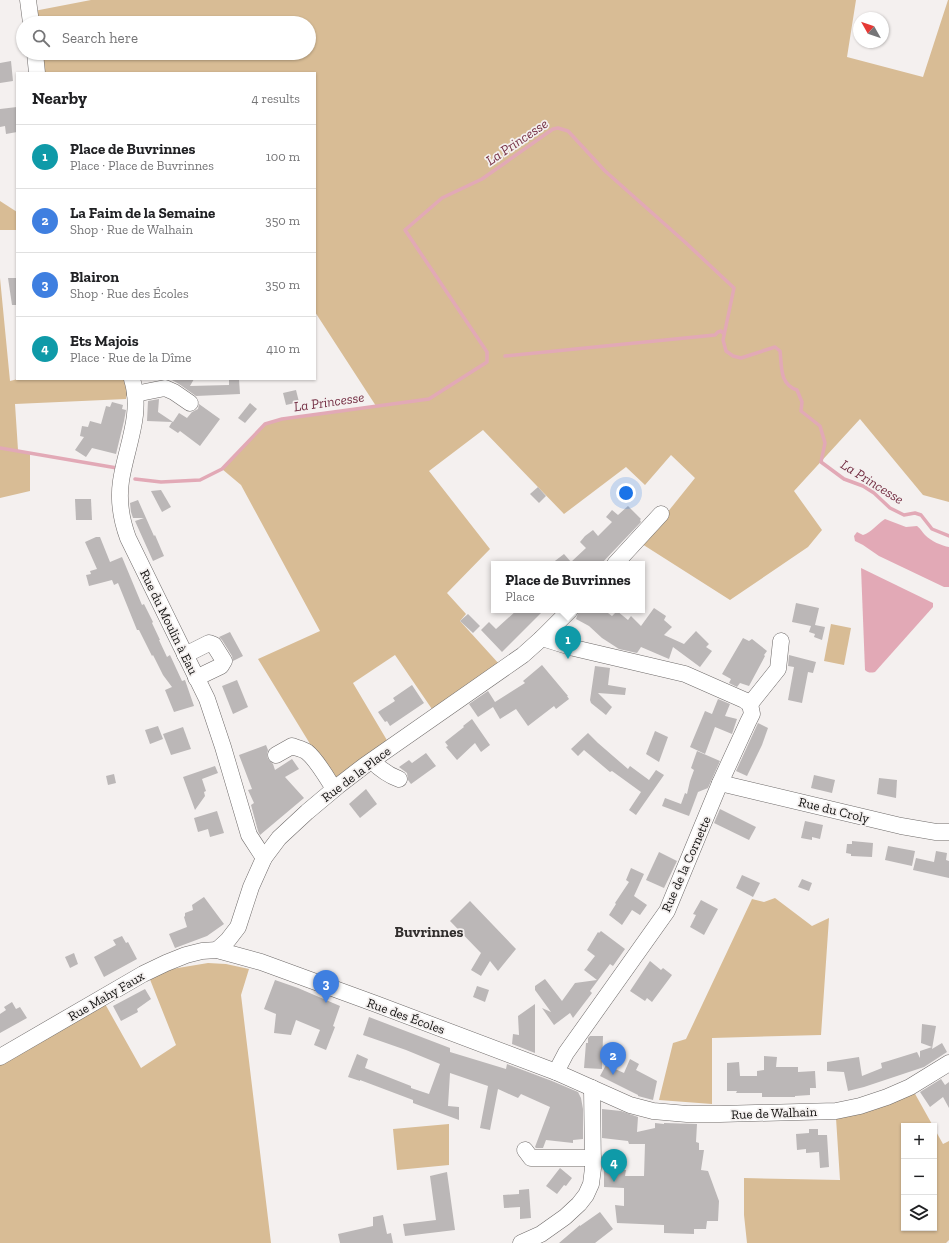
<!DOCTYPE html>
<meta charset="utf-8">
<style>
:root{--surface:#fff;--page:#f2f2f2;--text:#202124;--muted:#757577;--line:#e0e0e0;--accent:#8a46ba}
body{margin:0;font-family:"Zilla Slab",serif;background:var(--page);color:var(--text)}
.controls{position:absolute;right:12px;bottom:12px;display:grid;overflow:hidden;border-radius:0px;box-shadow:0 1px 3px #0004}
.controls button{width:36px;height:36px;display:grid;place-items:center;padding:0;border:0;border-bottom:1px solid var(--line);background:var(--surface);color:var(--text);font:20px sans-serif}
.compass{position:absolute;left:853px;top:12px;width:36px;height:36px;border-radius:50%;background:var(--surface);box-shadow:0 1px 3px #0004;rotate:310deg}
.you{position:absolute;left:626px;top:493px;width:14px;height:14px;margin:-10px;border:3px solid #fff;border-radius:50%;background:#1a73e8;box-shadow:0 0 0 6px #1a73e833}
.badge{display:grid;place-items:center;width:26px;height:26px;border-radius:50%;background:var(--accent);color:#fff;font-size:13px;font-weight:700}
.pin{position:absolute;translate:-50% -33px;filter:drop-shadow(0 1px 2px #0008)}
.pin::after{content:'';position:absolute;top:21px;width:14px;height:12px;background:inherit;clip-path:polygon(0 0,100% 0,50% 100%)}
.popup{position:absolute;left:491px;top:561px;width:154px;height:52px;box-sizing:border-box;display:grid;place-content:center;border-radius:0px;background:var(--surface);filter:drop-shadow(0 1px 3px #0005);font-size:13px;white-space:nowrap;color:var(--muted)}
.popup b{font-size:15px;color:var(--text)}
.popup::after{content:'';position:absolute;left:50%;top:100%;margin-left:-8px;border:8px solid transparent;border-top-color:var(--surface)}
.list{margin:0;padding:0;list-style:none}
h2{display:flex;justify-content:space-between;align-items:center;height:52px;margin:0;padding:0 16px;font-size:17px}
h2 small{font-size:13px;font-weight:400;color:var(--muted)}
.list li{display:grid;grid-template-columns:26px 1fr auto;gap:12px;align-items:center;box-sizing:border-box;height:64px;padding:0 16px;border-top:1px solid var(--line)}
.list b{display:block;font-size:15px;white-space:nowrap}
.list p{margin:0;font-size:13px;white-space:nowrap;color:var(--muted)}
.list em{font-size:13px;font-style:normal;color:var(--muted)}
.icon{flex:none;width:22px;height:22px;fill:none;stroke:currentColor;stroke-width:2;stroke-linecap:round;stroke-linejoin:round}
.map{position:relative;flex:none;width:949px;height:1243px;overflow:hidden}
.search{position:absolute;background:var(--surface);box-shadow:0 1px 3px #0004;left:16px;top:16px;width:300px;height:44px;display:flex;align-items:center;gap:10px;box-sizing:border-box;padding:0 14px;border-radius:22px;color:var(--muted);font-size:15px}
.panel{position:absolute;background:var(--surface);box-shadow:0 1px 3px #0004;left:16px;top:72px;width:300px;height:308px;border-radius:0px}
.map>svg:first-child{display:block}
.green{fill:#d8bc95}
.water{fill:#e2a9b6}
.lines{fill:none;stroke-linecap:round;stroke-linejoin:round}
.stream{stroke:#e2a9b6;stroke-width:3.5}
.building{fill:#bbb7b7}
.minor-casing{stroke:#6e6a69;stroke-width:17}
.minor{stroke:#fff;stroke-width:16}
.labels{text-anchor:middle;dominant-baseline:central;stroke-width:3.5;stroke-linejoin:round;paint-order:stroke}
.street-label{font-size:13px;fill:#131211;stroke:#f4f0ef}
.water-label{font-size:14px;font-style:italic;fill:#753045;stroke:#f4f0ef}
.quarter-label{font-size:15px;font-weight:bold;fill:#312e2d;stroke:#f4f0ef}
</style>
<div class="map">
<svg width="949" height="1243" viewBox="0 0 949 1243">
<rect width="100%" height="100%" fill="#f4f0ef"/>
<g class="green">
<polygon points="91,0 856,0 847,57 923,77 948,0 949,0 949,502 923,495 860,419 794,491 822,530 808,547 730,600 642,544 695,478 671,455 645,485 626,467 564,514 483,430 429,471 490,549 447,593 466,614 460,621 500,665 434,712 395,655 353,683 388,742 334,783 258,659 320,631 241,485 222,469 265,424 282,419 376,406 315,312 315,73 42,73 39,53 309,53 309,23 36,23 34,11"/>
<polygon points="0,201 17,212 17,230 0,230"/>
<polygon points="0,278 10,381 18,379 126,379 128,388 126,399 15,404 18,450 30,453 30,491 0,498"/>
<polygon points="831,624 851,628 844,665 824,661"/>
<polygon points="775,898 812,926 829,918 821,1035 712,1038 712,1104 659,1100 673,1043 686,1039 752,899 764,902"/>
<polygon points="208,963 226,964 249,969 241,995 271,1243 0,1243 0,1064 104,1002 141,1068 176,1045 149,977 172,969"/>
<polygon points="914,1092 933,1126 904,1126 904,1228 934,1228 934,1128 943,1144 949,1141 949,1240 946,1243 747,1243 744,1215 744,1178 840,1180 836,1118"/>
<polygon points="449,1124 449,1165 397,1170 393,1129"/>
</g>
<g class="water">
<path d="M885,519L906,527L917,526C921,529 922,532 925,535C931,541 942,546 949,547V587H944L879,556L863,545L855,541L854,536L857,532L863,535C872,532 877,524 885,519Z"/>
<path d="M861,568L933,603V607L875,672C871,673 868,673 865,670Z"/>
</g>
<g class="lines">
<g class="stream">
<polyline points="505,356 715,335 718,332 721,331 724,334"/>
<polyline points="0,448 117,468"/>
<path d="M135,479L161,482L200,480L222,469L265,424L282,419L429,399L487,362V352L405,230L442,198L482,179L553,129L558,128L568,131L605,171L686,243L734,288L723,340L726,351L733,356L741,358L775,347L780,351C782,366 779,384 797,390L802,402L801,411L820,426L825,443L821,462L844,479L863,486L874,493L890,508L904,515L915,513L921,515L932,529L949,536"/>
</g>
</g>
<g class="building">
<polygon points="11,61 13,81 0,83 0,63"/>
<polygon points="17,107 17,132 6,134 5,126 0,127 0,109"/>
<polygon points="8,278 17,278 17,305 12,305"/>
<polygon points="170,379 194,379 190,386 229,385 229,380 239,379 240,394 196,396 179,384"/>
<polygon points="296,390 299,402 286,405 283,393"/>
<polygon points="159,399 158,412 173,422 179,413 187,418 192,412 198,409 199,404 220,419 200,446 180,431 178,433 169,427 172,422 147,421 148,401"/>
<polygon points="112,402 123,405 122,409 126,410 124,421 116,454 92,448 86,457 75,450 84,437 80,436 82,426 88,427 90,421 101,424 106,406 110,407"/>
<polygon points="250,403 257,409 245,423 238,418"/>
<polygon points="538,487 546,496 539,503 530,494"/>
<polygon points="161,490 171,507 162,512 151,491"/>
<polygon points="75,499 91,499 92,520 76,520"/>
<polygon points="138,500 154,536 155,535 164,556 153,561 135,521 144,518 133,518 131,512 130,503"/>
<polygon points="628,506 641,519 640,520 641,522 601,564 551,564 564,554 571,562 586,548 580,542 585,536 593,530 598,536 612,522 606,517 612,510 618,515"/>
<polygon points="96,537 100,537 110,562 122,557 142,605 144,604 153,622 152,623 160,640 159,640 167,657 170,655 182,681 185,680 194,706 174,712 165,690 172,687 163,675 153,655 152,656 139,630 137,630 118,583 114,585 112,580 89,586 86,575 91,574 90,571 97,569 85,542"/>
<polygon points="796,603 819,608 815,625 825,627 822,640 814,637 815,634 809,632 811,626 792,622"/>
<polygon points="654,608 666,616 664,620 672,627 664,635 684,644 696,631 709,644 706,647 712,651 700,667 673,647 669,659 641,647 637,653 619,649 602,638 589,626 576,619 579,610 604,610 612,616 617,611 628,620 631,616 641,626"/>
<polygon points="517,610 544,610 502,652 481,630 489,622 496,629"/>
<polygon points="468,614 480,626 473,633 460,621"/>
<polygon points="230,632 243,656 233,661 232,656 222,640 219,637"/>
<polygon points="743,638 749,641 752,639 767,651 764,655 765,656 749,686 740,683 737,687 729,683 731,679 722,674"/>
<polygon points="789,655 816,662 813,673 808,672 802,703 788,700 794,667 788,666"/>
<polygon points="542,665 568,696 567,696 569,699 556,709 554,706 528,726 516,709 500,719 493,707 478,717 469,704 488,691 495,702 525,683 523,681"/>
<polygon points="595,666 610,668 608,685 626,688 625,695 598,693 612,707 606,715 591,703 590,700"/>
<polygon points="237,680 248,707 233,714 222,686"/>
<polygon points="412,685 424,703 390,726 387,721 385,722 378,712 395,701 393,698"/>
<polygon points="718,699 730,704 725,716 737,719 732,734 715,727 705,754 690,747 705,711 712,714"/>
<polygon points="472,719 490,745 481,752 475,743 457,760 446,747 448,746 445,742 464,727 463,726"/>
<polygon points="758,723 768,728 762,745 747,776 736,771"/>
<polygon points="158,726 163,739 150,744 145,730"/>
<polygon points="183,727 191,749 171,755 163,734"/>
<polygon points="655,731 668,737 659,762 646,754"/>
<polygon points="588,733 598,743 628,769 630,766 649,780 656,770 664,775 636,815 629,810 641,792 612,771 610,772 584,750 578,756 571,749"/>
<polygon points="266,745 268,750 267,755 268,759 273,764 275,770 292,759 299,769 285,777 304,798 260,835 258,831 251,805 254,803 248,790 252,789 239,755"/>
<polygon points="697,751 720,761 708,788 698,792 689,816 662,806 665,798 681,804 685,793 687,794 690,781 694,770 691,768"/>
<polygon points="426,753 436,766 411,784 408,780 407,773 399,767 409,760 412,763"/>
<polygon points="215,766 218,773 202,779 206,791 204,792 205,796 195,810 183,777"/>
<polygon points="114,774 116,783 108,785 106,776"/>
<polygon points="814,775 835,780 832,793 811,788"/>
<polygon points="879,778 897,780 896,798 877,794"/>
<polygon points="366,789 377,804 360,818 349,804"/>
<polygon points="720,809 756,827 749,840 714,823"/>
<polygon points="217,811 224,833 210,837 208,829 198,832 194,818"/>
<polygon points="805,821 823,825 820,839 812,837 812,840 801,838"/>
<polygon points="852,841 873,843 872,857 851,856 851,854 846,853 847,844 852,844"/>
<polygon points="888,846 915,851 912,866 885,860"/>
<polygon points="936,851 947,853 946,860 949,861 949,878 913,870 916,858 934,862"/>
<polygon points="659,852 677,861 664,888 646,880"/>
<polygon points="631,868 644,874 634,896 647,905 640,915 632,910 622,925 609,915 616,904 615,903 629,882 626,880"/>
<polygon points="742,875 760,883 753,897 736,888"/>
<polygon points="802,879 812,883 809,891 798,887"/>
<polygon points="204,897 224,924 207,936 175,948 169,934 187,927 184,917 185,916 185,913 193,910 192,905"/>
<polygon points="701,900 718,909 704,935 690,927 696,915 693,914"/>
<polygon points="470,901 516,949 498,971 490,961 481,976 471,970 481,953 450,921"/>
<polygon points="601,931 625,949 613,966 610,964 590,991 592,993 573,1018 570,1013 554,1025 542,1008 551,1012 535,990 535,986 545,979 562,1001 575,983 597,980 584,970 595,956 587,950 598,932 599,933"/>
<polygon points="122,936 126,943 128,942 137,959 104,977 94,957 116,945 113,940"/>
<polygon points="74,953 78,964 70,968 65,957"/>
<polygon points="650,961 661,970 663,968 672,975 652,1002 647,998 645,1001 630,991"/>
<polygon points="275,980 298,988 340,1006 333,1026 335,1027 326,1050 314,1045 320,1030 296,1020 291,1035 274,1033 276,1014 264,1009"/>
<polygon points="477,986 489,990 485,1002 473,997"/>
<polygon points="145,989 151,999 137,1009 138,1012 121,1021 113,1006"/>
<polygon points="12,1002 16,1009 20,1007 27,1018 0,1033 0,1014 6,1010 4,1007"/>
<polygon points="535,1004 535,1053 512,1044 513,1034 519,1035 518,1016"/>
<polygon points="369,1017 450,1048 450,1052 506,1069 507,1064 552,1081 578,1092 581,1098 583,1109 583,1139 573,1140 573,1143 546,1140 543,1148 536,1148 535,1147 550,1107 521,1094 518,1098 498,1089 490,1130 480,1128 488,1086 450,1073 448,1106 459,1107 459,1120 413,1103 413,1100 360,1080 360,1081 348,1077 357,1054 368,1059 365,1068 411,1086 411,1088 429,1094 440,1064 406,1050 363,1035"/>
<polygon points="922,1024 936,1026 932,1049 942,1043 947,1052 924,1067 864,1087 848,1091 844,1072 827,1071 827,1062 859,1057 862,1076 882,1068 881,1063 888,1061 917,1052 920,1058 920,1051 932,1047 921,1043"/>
<polygon points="590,1036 603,1036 602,1069 584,1068 586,1043 588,1043 588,1038"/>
<polygon points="764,1056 777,1057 776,1067 798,1067 798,1072 815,1071 816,1088 810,1088 810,1095 795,1096 795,1097 762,1097 762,1093 736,1093 737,1091 727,1091 727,1063 739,1062 740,1076 757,1076 757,1071 764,1070"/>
<polygon points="630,1059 639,1064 636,1070 657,1081 653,1100 638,1096 638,1095 600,1076 606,1065 624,1073"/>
<polygon points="941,1079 945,1085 949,1082 949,1108 943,1097 930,1107 920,1092"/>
<polygon points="602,1109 621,1111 638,1117 637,1132 655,1128 655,1123 664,1124 664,1123 697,1124 696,1142 699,1143 699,1150 704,1150 701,1170 708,1171 719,1201 718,1221 707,1221 706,1229 694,1229 694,1234 664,1233 664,1225 617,1223 615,1205 624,1206 624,1188 604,1187 604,1169 626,1170 625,1176 644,1176 645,1144 629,1144 628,1141 602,1138"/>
<polygon points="809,1129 818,1129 818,1135 827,1135 829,1167 820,1168 819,1152 806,1153 806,1149 797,1150 796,1134 809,1133"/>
<polygon points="560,1168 572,1178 566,1186 564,1185 557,1194 546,1186"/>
<polygon points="447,1172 455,1230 405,1236 403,1224 436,1220 430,1176"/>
<polygon points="529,1189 531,1218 520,1219 520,1207 504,1208 503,1195 519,1194 519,1190"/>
<polygon points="600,1212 613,1229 595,1243 559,1243 580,1225 580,1226"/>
<polygon points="383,1215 387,1234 391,1233 393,1243 340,1243 338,1234 373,1226 373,1217"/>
</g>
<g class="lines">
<defs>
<g id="minor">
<polyline points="28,0 31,23"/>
<polyline points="35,53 37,73"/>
<path d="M132,379C143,414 126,447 121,481C118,501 121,519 128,538L207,699L223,747L249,835L264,858"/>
<polyline points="135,394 165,388 174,392 190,403"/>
<polyline points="615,564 661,514"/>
<polyline points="542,638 574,648 685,674 744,700 750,704"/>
<polyline points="185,655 209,643 214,645 224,661 221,666 196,678"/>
<polyline points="750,704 778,669 781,641"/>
<path d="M276,755L292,746C297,748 303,749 307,752C317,760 327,778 334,789"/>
<path d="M372,761C380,769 388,775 399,779"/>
<polyline points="720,783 901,826 936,832 949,832"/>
<polyline points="217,950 228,940 238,927 251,887 264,858 279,838 307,812 338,786 364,766 523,655 542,638 570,610"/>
<polyline points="0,1057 143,974 166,963 186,955 202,951 217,950 261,962 376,1004 556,1072 630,1105 653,1111 687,1114 720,1114 836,1111 860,1106 887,1097 910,1087 949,1063"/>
<polyline points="556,1072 566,1053 667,911 720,783 748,722 752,714 750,704"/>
<polyline points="525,1150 531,1158 593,1158"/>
<polyline points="521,1243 541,1234 565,1217 579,1204 586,1195 591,1184 593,1168 592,1088"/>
</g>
</defs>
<use href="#minor" class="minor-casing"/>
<use href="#minor" class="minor"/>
</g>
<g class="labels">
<g class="street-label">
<text transform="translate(169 622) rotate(64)">Rue du Moulin à Eau</text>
<text transform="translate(356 774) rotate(-37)">Rue de la Place</text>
<text transform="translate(834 810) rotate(14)">Rue du Croly</text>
<text transform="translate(686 864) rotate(-66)">Rue de la Cornette</text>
<text transform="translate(106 996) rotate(-30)">Rue Mahy Faux</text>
<text transform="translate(406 1016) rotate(20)">Rue des Écoles</text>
<text transform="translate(774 1113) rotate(-2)">Rue de Walhain</text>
</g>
<g class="water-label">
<text transform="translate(517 142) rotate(-34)">La Princesse</text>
<text transform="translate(329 402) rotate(-8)">La Princesse</text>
<text transform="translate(872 482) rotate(32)">La Princesse</text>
</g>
<g class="quarter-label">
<text x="429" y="932">Buvrinnes</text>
</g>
</g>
</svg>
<div class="controls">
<button>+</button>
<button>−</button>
<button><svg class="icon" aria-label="layers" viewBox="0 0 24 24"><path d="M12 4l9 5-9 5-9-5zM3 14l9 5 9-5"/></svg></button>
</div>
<svg class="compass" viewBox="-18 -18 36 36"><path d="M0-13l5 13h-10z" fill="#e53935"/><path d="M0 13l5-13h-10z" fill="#757577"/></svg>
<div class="you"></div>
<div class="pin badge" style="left:568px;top:659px;background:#0f9aa8">1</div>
<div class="popup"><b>Place de Buvrinnes</b>Place</div>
<div class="pin badge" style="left:613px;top:1075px;background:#3f7fe0">2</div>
<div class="pin badge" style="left:326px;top:1003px;background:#3f7fe0">3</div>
<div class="pin badge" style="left:614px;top:1182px;background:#0f9aa8">4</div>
<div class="search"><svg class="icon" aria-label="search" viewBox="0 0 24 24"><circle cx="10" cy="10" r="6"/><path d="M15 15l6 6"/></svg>Search here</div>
<section class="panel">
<h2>Nearby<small>4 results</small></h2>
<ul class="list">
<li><span class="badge" style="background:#0f9aa8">1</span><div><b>Place de Buvrinnes</b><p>Place · Place de Buvrinnes</p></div><em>100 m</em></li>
<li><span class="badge" style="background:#3f7fe0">2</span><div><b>La Faim de la Semaine</b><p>Shop · Rue de Walhain</p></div><em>350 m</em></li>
<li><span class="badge" style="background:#3f7fe0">3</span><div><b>Blairon</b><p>Shop · Rue des Écoles</p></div><em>350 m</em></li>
<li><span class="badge" style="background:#0f9aa8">4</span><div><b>Ets Majois</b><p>Place · Rue de la Dîme</p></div><em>410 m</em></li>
</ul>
</section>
</div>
